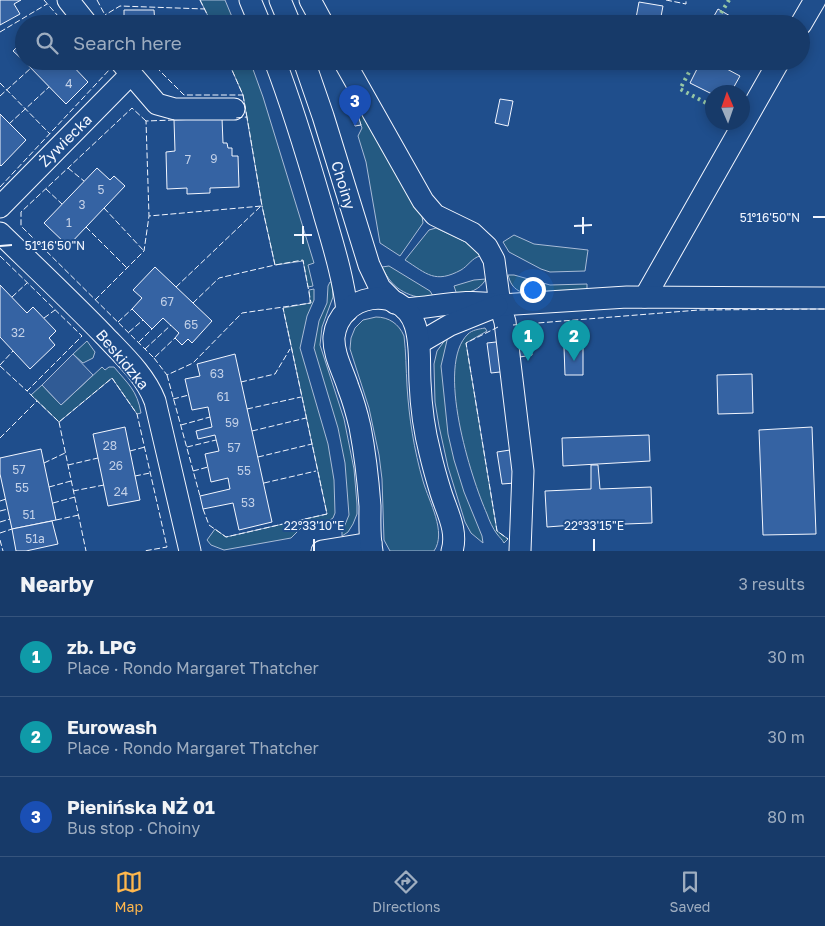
<!DOCTYPE html>
<meta charset="utf-8">
<style>
:root{--surface:#173a69;--page:#20416f;--text:#f1f3f6;--muted:#9eadc0;--line:#36547d;--accent:#ffb74d}
body{margin:0;font-family:"Golos Text",sans-serif;background:var(--page);color:var(--text)}
.compass{position:absolute;left:705px;top:85px;width:45px;height:45px;border-radius:50%;background:var(--surface);box-shadow:0 2px 12px #0003;rotate:358deg}
.you{position:absolute;left:532px;top:289px;width:18px;height:18px;margin:-12px;border:4px solid #fff;border-radius:50%;background:#1a73e8;box-shadow:0 0 0 8px #1a73e833}
.badge{display:grid;place-items:center;width:32px;height:32px;border-radius:50%;background:var(--accent);color:#fff;font-size:16px;font-weight:700}
.pin{position:absolute;translate:-50% -41px;filter:drop-shadow(0 1px 2px #0008)}
.pin::after{content:'';position:absolute;top:26px;width:18px;height:15px;background:inherit;clip-path:polygon(0 0,100% 0,50% 100%)}
.list{margin:0;padding:0;list-style:none}
h2{display:flex;justify-content:space-between;align-items:center;height:65px;margin:0;padding:0 20px;font-size:21px}
h2 small{font-size:16px;font-weight:400;color:var(--muted)}
.list li{display:grid;grid-template-columns:32px 1fr auto;gap:15px;align-items:center;box-sizing:border-box;height:80px;padding:0 20px;border-top:1px solid var(--line)}
.list b{display:block;font-size:19px;white-space:nowrap}
.list p{margin:0;font-size:16px;white-space:nowrap;color:var(--muted)}
.list em{font-size:16px;font-style:normal;color:var(--muted)}
.icon{flex:none;width:28px;height:28px;fill:none;stroke:currentColor;stroke-width:2;stroke-linecap:round;stroke-linejoin:round}
.map{position:relative;flex:none;width:825px;height:551px;overflow:hidden}
.search{position:absolute;background:var(--surface);box-shadow:0 2px 12px #0003;left:15px;right:15px;top:15px;height:55px;display:flex;align-items:center;gap:12px;box-sizing:border-box;padding:0 18px;border-radius:28px;color:var(--muted);font-size:19px}
.sheet{height:305px;background:var(--surface)}
nav{display:flex;justify-content:space-around;align-items:center;box-sizing:border-box;height:70px;border-top:1px solid var(--line);background:var(--surface);font-size:14px;color:var(--muted)}
nav a{display:grid;justify-items:center;gap:2px}
nav .on{color:var(--accent)}
.map>svg:first-child{display:block}
.green{fill:#245a82;stroke:#a8bbd7}
.parking{fill:#305b95;stroke:#a8bbd7}
.building{fill:#3563a3;stroke:#f2f6ff}
.lines{fill:none;stroke-linecap:round;stroke-linejoin:round}
.minor-casing{stroke:#f2f6ff;stroke-width:23}
.minor{stroke:#1f4e8c;stroke-width:21}
.hedge{stroke:#97c8a6;stroke-width:4;stroke-dasharray:2.5 4;stroke-linecap:butt}
.fence{stroke:#f2f6ff;stroke-width:1;stroke-dasharray:6 2.5;stroke-linecap:butt}
.ticks{fill:none;stroke:#f2f6ff;stroke-width:2}
.labels{text-anchor:middle;dominant-baseline:central;stroke-width:4;stroke-linejoin:round;paint-order:stroke}
.number-label{font-size:12px;fill:#c3d1e8}
.street-label{font-size:15px;fill:#f2f6ff;stroke:#1f4e8c}
.ticks-label{font-size:12px;text-anchor:middle;fill:#f2f6ff;stroke:#1f4e8c;stroke-width:4;stroke-linejoin:round;paint-order:stroke}
</style>
<div class="map">
<svg width="825" height="551" viewBox="0 0 825 551">
<rect width="100%" height="100%" fill="#1f4e8c"/>
<g class="green">
<polygon points="200,0 225,0 235,24 212,24"/>
<polygon points="228,61 250,61 263,97 314,263 308,265 313,286 308,287 303,261 275,265 262,206 243,95"/>
<path d="M351,92L422,216L423,223L400,256L380,243L366,162L358,136L362,128L356,110L352,111C347,107 345,100 347,94Z"/>
<path d="M436,228L474,246L480,256C472,258 468,266 461,270C435,284 427,274 405,260L429,230Z"/>
<polygon points="514,235 534,244 588,250 585,271 550,272 541,269 509,252 503,242"/>
<path d="M389,266L430,291L435,299C410,298 393,291 382,267Z"/>
<path d="M508,275H514L550,285L587,284V292C572,292 531,296 519,291C512,287 510,282 508,275Z"/>
<path d="M486,279C479,291 470,292 457,295L454,286L474,280Z"/>
<polygon points="330,282 332,282 333,297 322,327 320,345 344,419 354,469 357,504 357,514 353,524 348,532 342,536 342,532 349,515 345,463 338,428 314,348 319,321 327,303 328,286"/>
<polygon points="314,289 314,300 307,316 300,348 328,444 334,480 335,513 333,518 327,522 304,525 291,538 224,550 211,545 207,540 215,529 226,537 327,514 283,308 310,303 309,290"/>
<path d="M376,317C389,317 399,324 404,336C406,352 406,369 407,386C409,418 414,450 423,481C429,502 447,532 434,551H390L384,540L382,479L379,455L369,408L350,349L351,338L355,328L363,320Z"/>
<path d="M485,328L487,331L466,343L497,531L508,539L504,543C502,539 500,538 497,534C493,529 489,520 487,514C471,478 435,365 468,334C472,330 479,329 485,328Z"/>
<polygon points="448,336 441,366 448,434 454,460 464,492 482,536 483,543 471,533 465,522 448,467 439,426 435,402 434,364 437,351"/>
<polygon points="87,341 95,352 93,358 83,363 73,354"/>
<path d="M102,367L105,370L109,367H114C128,384 137,390 141,413L137,414L112,378L59,422L31,395L42,385L61,405Z"/>
</g>
<polygon class="parking" points="73,354 93,375 61,405 42,385"/>
<g class="building">
<polygon points="0,0 21,0 14,4 20,14 0,25"/>
<polygon points="639,2 663,6 660,22 636,18"/>
<polygon points="718,9 744,24 710,23"/>
<polygon points="124,10 154,10 155,24 124,24"/>
<polygon points="24,40 24,61 13,51"/>
<polygon points="24,61 68,61 88,82 66,104"/>
<polygon points="701,61 728,62 725,68 740,76 731,92 712,92 712,94 690,83"/>
<polygon points="500,99 513,101 508,126 495,123"/>
<polygon points="357,112 361,125 355,126 352,114"/>
<polygon points="0,114 26,140 1,166 0,165"/>
<polygon points="222,118 223,143 227,143 228,148 232,148 232,156 238,156 239,187 210,188 210,193 187,194 187,188 167,189 166,152 175,151 174,120"/>
<polygon points="97,168 110,180 114,176 125,186 68,246 44,223"/>
<polygon points="155,267 212,321 192,343 188,339 182,345 175,338 179,333 163,318 152,329 132,309 142,298 133,290"/>
<polygon points="0,285 27,313 33,307 56,331 49,338 55,345 30,369 0,337"/>
<polygon points="505,341 509,371 491,373 487,343"/>
<polygon points="531,346 532,355 520,357 519,347"/>
<polygon points="564,347 583,347 583,375 565,375"/>
<polygon points="235,354 272,522 239,530 233,503 203,509 200,496 230,489 228,478 211,482 205,454 219,451 215,435 198,439 196,431 212,427 208,407 192,410 185,379 200,376 197,364"/>
<polygon points="752,374 753,413 718,414 717,375"/>
<polygon points="125,427 140,500 108,506 93,434"/>
<polygon points="812,427 816,534 763,535 759,430"/>
<polygon points="649,435 650,461 563,466 562,438"/>
<polygon points="41,449 56,520 12,529 0,474 0,458"/>
<polygon points="510,450 515,483 502,484 497,452"/>
<polygon points="591,465 598,465 600,489 651,487 652,523 599,525 599,523 547,527 545,491 591,489"/>
<polygon points="52,521 58,544 26,551 16,551 12,529"/>
</g>
<g class="lines">
<defs>
<g id="minor">
<polyline points="68,0 87,24"/>
<polyline points="250,0 260,24"/>
<polyline points="280,0 290,24"/>
<polyline points="310,0 323,24"/>
<polyline points="801,24 815,0"/>
<polyline points="120,61 157,104 175,109 234,109"/>
<path d="M275,61C293,108 307,155 321,203C331,239 343,274 347,311"/>
<polyline points="304,61 323,116 369,265 380,288 395,303"/>
<polyline points="344,61 423,201 435,215 472,233 487,247 494,260 500,305 505,322 523,471 520,551"/>
<polyline points="0,207 131,74"/>
<path d="M0,233C35,267 70,300 104,335C123,355 145,375 155,401L190,551"/>
<polyline points="645,297 779,61"/>
<path d="M405,309C438,307 465,298 500,305L627,297L825,298"/>
<polyline points="419,343 450,325 497,306"/>
<polyline points="322,551 371,543"/>
<path d="M372,551C369,536 370,521 370,506C368,479 365,453 360,427C357,414 353,400 348,387C343,371 333,354 334,337C339,293 401,283 415,325C421,343 419,363 420,382C421,406 424,430 430,453C433,466 437,480 441,493C447,512 458,531 452,551"/>
</g>
</defs>
<use href="#minor" class="minor-casing"/>
<use href="#minor" class="minor"/>
<g class="hedge">
<polyline points="721,13 729,0"/>
<polyline points="695,61 680,89 712,106"/>
</g>
<g class="fence">
<polyline points="44,0 65,24"/>
<polyline points="97,0 105,15"/>
<polyline points="200,0 212,24"/>
<polyline points="666,0 686,4 686,0"/>
<polyline points="114,24 105,15 120,6 205,9"/>
<polyline points="0,32 47,4"/>
<polyline points="150,61 184,95 243,95 228,61"/>
<polyline points="0,83 50,134"/>
<polyline points="243,95 247,117"/>
<polyline points="0,96 31,68"/>
<polyline points="174,120 146,121 149,216 262,206 247,117 235,118"/>
<polyline points="146,121 132,108 21,212 21,226 154,358 175,338"/>
<polyline points="9,124 49,87"/>
<polyline points="68,168 84,181"/>
<polyline points="0,187 110,69 103,61"/>
<polyline points="46,189 62,204"/>
<polyline points="104,208 144,251"/>
<polyline points="86,227 127,268"/>
<polyline points="0,256 82,336 27,391 59,422 112,378 137,414 167,547 144,551"/>
<polyline points="176,287 261,206"/>
<polyline points="12,297 27,283"/>
<polyline points="95,300 144,251 149,216"/>
<polyline points="193,303 219,278 275,265 262,206"/>
<polyline points="44,318 55,310"/>
<polyline points="118,322 132,309"/>
<polyline points="513,325 699,310 825,309"/>
<polyline points="498,327 466,343 497,531 508,539"/>
<polyline points="129,332 143,320"/>
<polyline points="139,342 152,329"/>
<polyline points="145,349 171,325"/>
<polyline points="154,358 167,375 193,363 242,313 311,303 303,260 275,265"/>
<polyline points="0,365 13,351"/>
<polyline points="0,366 27,391"/>
<polyline points="167,375 200,496"/>
<polyline points="241,382 275,374 290,349"/>
<polyline points="173,399 189,395"/>
<polyline points="247,409 301,397"/>
<polyline points="59,422 86,551"/>
<polyline points="181,425 210,417"/>
<polyline points="252,431 306,418"/>
<polyline points="0,438 37,401"/>
<polyline points="187,447 216,440"/>
<polyline points="130,451 145,447"/>
<polyline points="258,457 312,444"/>
<polyline points="44,463 65,453"/>
<polyline points="68,465 98,458"/>
<polyline points="193,471 208,467"/>
<polyline points="135,476 150,473"/>
<polyline points="264,483 316,471"/>
<polyline points="49,487 71,481"/>
<polyline points="73,491 104,485"/>
<polyline points="0,501 6,499"/>
<polyline points="53,503 75,497"/>
<polyline points="203,509 209,525 226,537 327,514 283,308"/>
<polyline points="0,511 8,509"/>
<polyline points="56,520 79,515"/>
<polyline points="0,522 10,519"/>
<polyline points="0,533 12,529"/>
<polyline points="0,540 3,551"/>
</g>
</g>
<path class="ticks" d="M583,217V234M813,217H825M303,226V244M574,226L592,225M294,235H312M0,246L12,245M314,539V551M594,539V551"/>
<g class="labels">
<g class="number-label">
<text x="69" y="83">4</text>
<text x="214" y="158">9</text>
<text x="188" y="159">7</text>
<text x="101" y="189">5</text>
<text x="82" y="204">3</text>
<text x="69" y="222">1</text>
<text x="167" y="301">67</text>
<text x="191" y="324">65</text>
<text x="18" y="332">32</text>
<text x="217" y="373">63</text>
<text x="223" y="396">61</text>
<text x="232" y="422">59</text>
<text x="110" y="445">28</text>
<text x="234" y="447">57</text>
<text x="116" y="465">26</text>
<text x="19" y="469">57</text>
<text x="244" y="470">55</text>
<text x="22" y="487">55</text>
<text x="121" y="491">24</text>
<text x="248" y="502">53</text>
<text x="29" y="514">51</text>
<text x="35" y="538">51a</text>
</g>
<g class="street-label">
<text transform="translate(65 140) rotate(-45)">Żywiecka</text>
<text transform="translate(344 185) rotate(73)">Choiny</text>
<text transform="translate(123 359) rotate(50)">Beskidzka</text>
</g>
</g>
<g class="ticks-label">
<text x="770" y="222">51°16'50"N</text>
<text x="55" y="250">51°16'50"N</text>
<text x="314" y="530">22°33'10"E</text>
<text x="594" y="530">22°33'15"E</text>
</g>
</svg>
<svg class="compass" viewBox="-18 -18 36 36"><path d="M0-13l5 13h-10z" fill="#e53935"/><path d="M0 13l5-13h-10z" fill="#9eadc0"/></svg>
<div class="you"></div>
<div class="pin badge" style="left:528px;top:361px;background:#0f9aa8">1</div>
<div class="pin badge" style="left:574px;top:361px;background:#0f9aa8">2</div>
<div class="pin badge" style="left:355px;top:126px;background:#1a4fb4">3</div>
<div class="search"><svg class="icon" aria-label="search" viewBox="0 0 24 24"><circle cx="10" cy="10" r="6"/><path d="M15 15l6 6"/></svg>Search here</div>
</div>
<section class="sheet">
<h2>Nearby<small>3 results</small></h2>
<ul class="list">
<li><span class="badge" style="background:#0f9aa8">1</span><div><b>zb. LPG</b><p>Place · Rondo Margaret Thatcher</p></div><em>30 m</em></li>
<li><span class="badge" style="background:#0f9aa8">2</span><div><b>Eurowash</b><p>Place · Rondo Margaret Thatcher</p></div><em>30 m</em></li>
<li><span class="badge" style="background:#1a4fb4">3</span><div><b>Pienińska NŻ 01</b><p>Bus stop · Choiny</p></div><em>80 m</em></li>
</ul>
</section>
<nav>
<a class="on"><svg class="icon" aria-label="map" viewBox="0 0 24 24"><path d="M3 6l6-2 6 2 6-2v14l-6 2-6-2-6 2zM9 4v14M15 6v14"/></svg>Map</a>
<a><svg class="icon" aria-label="directions" viewBox="0 0 24 24"><path d="M12 3l9 9-9 9-9-9zM9 14v-3h6M13 9l2 2-2 2"/></svg>Directions</a>
<a><svg class="icon" aria-label="saved" viewBox="0 0 24 24"><path d="M7 4h10v16l-5-4-5 4z"/></svg>Saved</a>
</nav>
